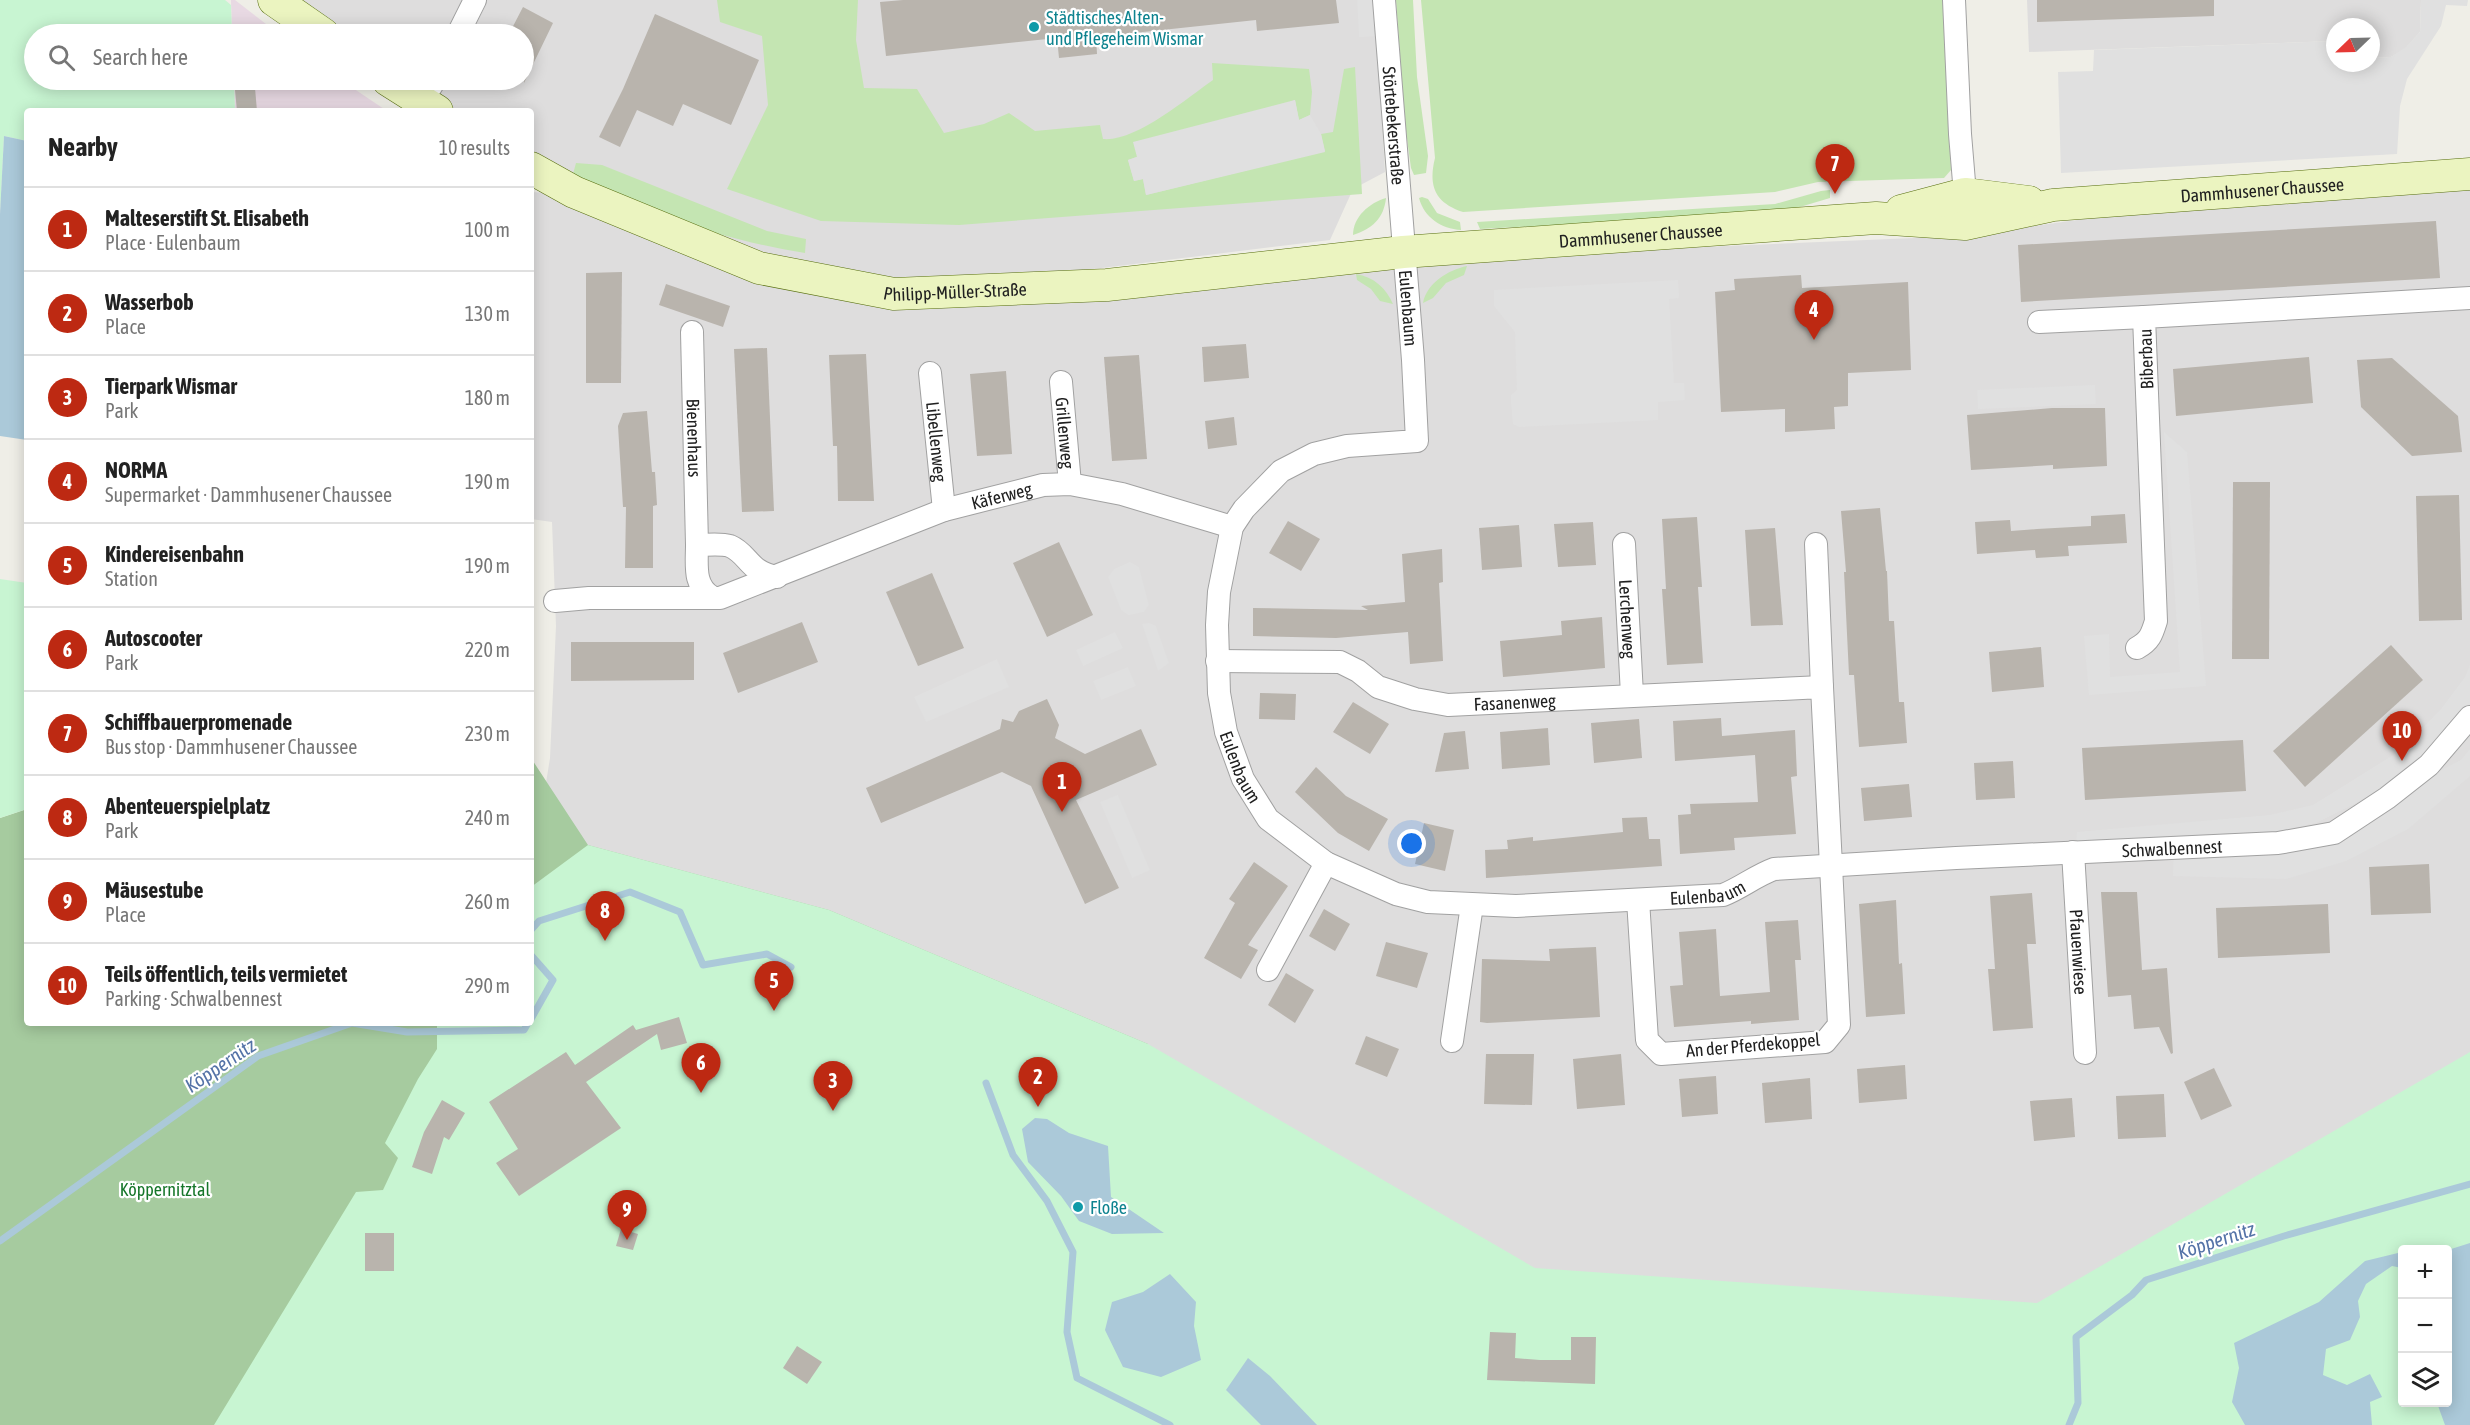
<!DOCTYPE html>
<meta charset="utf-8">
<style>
:root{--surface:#fff;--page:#f2f2f2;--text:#222;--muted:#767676;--line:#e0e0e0;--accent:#bd2912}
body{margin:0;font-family:"Asap Condensed",sans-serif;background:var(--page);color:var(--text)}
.controls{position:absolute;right:18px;bottom:18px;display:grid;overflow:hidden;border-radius:6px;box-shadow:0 3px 15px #0003}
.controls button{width:54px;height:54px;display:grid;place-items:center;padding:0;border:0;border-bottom:2px solid var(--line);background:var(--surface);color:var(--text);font:30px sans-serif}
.compass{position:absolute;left:2326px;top:18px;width:54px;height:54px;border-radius:50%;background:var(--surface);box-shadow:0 3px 15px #0003;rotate:247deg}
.you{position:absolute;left:1412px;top:844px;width:21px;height:21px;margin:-15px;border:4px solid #fff;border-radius:50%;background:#1a73e8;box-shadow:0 0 0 9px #1a73e833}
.badge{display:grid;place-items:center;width:39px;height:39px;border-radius:50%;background:var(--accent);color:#fff;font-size:20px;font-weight:700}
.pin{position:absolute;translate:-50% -50px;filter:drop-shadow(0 2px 3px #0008)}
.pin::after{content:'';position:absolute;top:32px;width:21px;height:18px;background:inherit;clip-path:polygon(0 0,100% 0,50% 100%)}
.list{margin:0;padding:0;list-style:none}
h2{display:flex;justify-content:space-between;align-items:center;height:78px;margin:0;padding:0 24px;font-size:26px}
h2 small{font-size:20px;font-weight:400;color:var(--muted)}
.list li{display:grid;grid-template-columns:39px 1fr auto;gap:18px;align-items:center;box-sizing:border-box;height:84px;padding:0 24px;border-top:2px solid var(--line)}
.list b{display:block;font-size:22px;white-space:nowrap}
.list p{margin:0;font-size:20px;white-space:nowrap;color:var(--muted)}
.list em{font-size:20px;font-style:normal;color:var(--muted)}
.icon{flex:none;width:33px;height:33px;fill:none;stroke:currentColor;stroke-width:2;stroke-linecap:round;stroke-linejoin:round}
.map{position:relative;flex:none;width:2470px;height:1425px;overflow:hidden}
.search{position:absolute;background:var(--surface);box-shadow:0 3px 15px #0003;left:24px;top:24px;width:510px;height:66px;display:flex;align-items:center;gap:15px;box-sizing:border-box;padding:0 21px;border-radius:33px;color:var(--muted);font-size:22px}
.panel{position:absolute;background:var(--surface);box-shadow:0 3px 15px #0003;left:24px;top:108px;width:510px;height:918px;border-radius:6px}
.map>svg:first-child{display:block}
.residential{fill:#dedddd}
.industrial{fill:#e8d9e3}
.grass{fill:#c4e5b2}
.forest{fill:#a6cb9f}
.park{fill:#c8f5d2;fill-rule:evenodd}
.parking{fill:#e0e0e0}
.water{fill:#abc9d9}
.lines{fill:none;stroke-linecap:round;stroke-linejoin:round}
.stream{stroke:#abc9d9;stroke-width:7}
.building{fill:#b9b4ad}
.street-casing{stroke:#a1a1a1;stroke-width:24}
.secondary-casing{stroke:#576e0f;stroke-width:33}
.street{stroke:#fff;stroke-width:22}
.secondary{stroke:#ebf4c0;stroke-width:32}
.culture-dot{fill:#0f9aa8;stroke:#fff;stroke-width:2}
.labels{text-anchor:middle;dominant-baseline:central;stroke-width:4.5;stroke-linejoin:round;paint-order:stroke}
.culture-label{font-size:18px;fill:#0d838f;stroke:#fff;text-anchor:start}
.street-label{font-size:18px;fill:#202020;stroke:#fff}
.park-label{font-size:18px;fill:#16762a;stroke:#fff}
.water-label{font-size:20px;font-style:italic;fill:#5473a7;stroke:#fff}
</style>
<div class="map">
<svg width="2470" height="1425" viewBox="0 0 2470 1425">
<rect width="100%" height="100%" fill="#efeee7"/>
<g class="residential">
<polygon points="274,0 1375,0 1385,172 1353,189 1330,240 890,294 1469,257 1961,236 2149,210 2470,175 2470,1053 2037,1304 1535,1269 587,847 546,783 550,758 556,626 552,522 531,519 531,192 571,194 531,169 531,111 437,111 388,80 524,80 524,34 323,34"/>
<polygon points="2027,0 2421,0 2420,32 2405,49 2391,57 2371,58 2371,27 2335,27 2335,41 2029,52"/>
</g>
<g class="industrial">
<polygon points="231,0 235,0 279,34 232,34"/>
<polygon points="234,80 341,80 387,111 235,111"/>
</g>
<g class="grass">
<path d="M717,0H858L856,40L864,88L917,89L944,133L984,124L1009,113L1035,131L1100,125L1103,139C1136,142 1187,98 1213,80L1212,63L1309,69L1312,92L1310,115L1299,120L1295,100L1128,160L1134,181L1143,179L1146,195L1325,151L1321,134L1333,132L1344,69L1355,67L1362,194L959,225L821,221L727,189L768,105L762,36L720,22Z"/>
<polygon points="1396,0 1413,0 1417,77 1428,156 1426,173 1414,175 1411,168 1405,124"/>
<path d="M1421,0H1945L1951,170L1944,178L1818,182L1775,192L1463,212C1435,203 1428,186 1435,158Z"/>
<path d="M576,163L602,165L767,231L806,239L805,253C725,240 643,214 573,174Z"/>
<polygon points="1830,190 1830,198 1783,212 1594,226 1556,225 1480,229 1477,222 1775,204 1821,191"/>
<path d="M1422,197L1428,199L1437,213L1460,222L1461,230C1441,229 1424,217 1419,198Z"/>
<path d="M1386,198C1384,218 1372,229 1353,235C1353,217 1369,203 1386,198Z"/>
<path d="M1467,266L1464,275L1446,283L1433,298L1423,303C1427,283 1448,270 1467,266Z"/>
<path d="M1356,274C1374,277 1386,288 1393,304L1380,301L1371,289L1357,280Z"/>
</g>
<polygon class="forest" points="531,758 588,845 829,910 1148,1044 1117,1143 1317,1425 0,1425 0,818 27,809 27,1023 531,1023"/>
<g class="park">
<polygon points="0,0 225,0 231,5 232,34 34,34 34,80 234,80 235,111 27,111 27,141 4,136 0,214"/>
<polygon points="0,579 27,583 27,809 0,818"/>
<path d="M588,845L829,910L1148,1044L1535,1268L2037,1303L2470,1052V1425H214L356,1192L383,1190L398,1158L385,1143L418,1079L437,1049V1023H531V887ZM2402,1250H2448V1402H2402Z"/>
</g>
<g class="parking">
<polygon points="1357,0 1373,0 1375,36 1359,37"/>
<polygon points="2421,0 2468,0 2467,6 2446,5 2441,26 2407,79 2400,106 2397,154 2061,173 2058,72 2093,71 2094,50 2335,41 2335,63 2371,63 2371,58 2391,57 2406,47 2420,32"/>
<polygon points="1295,100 1299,120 1310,115 1321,134 1325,152 1146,195 1143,179 1134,181 1128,160 1137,157 1133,142"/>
<polygon points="1678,280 1679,298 1669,299 1674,383 1684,383 1685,400 1658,402 1658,420 1519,427 1513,424 1511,403 1511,395 1517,390 1515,332 1494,306 1494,290"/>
<polygon points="2095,385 2096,404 1978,409 1977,390"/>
<polygon points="2164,432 2187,452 2206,686 2089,695 2084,636 2109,634 2110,677 2180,672"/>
<polygon points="1130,562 1139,567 1149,605 1144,612 1128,615 1121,610 1108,577 1114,569"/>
<polygon points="1149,623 1156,626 1169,663 1158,671 1142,624"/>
<polygon points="1115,632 1123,648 1083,666 1076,650"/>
<polygon points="997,659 1009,687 926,722 914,697"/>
<polygon points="2470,665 2470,704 2449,734 2408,771 2360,801 2316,823 2274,832 2076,846 2077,832 2270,815 2313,805 2401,750 2441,709 2465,677"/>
<polygon points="1128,667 1136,686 1101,700 1093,681"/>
<polygon points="2470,749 2470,776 2408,829 2346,861 2286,879 2173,876 2174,848 2334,833 2387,798 2461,760"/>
<polygon points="1118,795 1150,870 1132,878 1100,802"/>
</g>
<g class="water">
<polygon points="4,136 27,141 27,440 0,436 0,214"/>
<polygon points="1035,1118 1047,1119 1069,1133 1108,1146 1111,1197 1164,1233 1112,1234 1079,1221 1061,1196 1028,1162 1022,1129"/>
<polygon points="2470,1243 2470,1425 2445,1425 2437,1403 2448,1402 2448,1250"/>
<polygon points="2402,1252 2402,1268 2392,1266 2366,1284 2358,1301 2360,1317 2350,1340 2326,1349 2323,1375 2347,1385 2370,1374 2382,1397 2370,1402 2372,1425 2245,1425 2232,1402 2239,1368 2234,1343 2319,1302 2365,1261"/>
<polygon points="1170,1274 1196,1302 1194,1326 1201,1360 1161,1377 1123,1367 1105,1330 1112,1302 1143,1292"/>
<polygon points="1248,1358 1270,1376 1317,1425 1261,1425 1226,1390"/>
</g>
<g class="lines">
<g class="stream">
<polyline points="531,930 539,921 630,892 680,912 703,965 767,954 791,967"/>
<polyline points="531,955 553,980 531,1019"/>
<polyline points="986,1083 1013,1155 1047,1201 1073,1252 1067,1332 1077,1378 1170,1425"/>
<polyline points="0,1241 258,1056 352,1023 407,1032 524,1030 528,1023"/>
<polyline points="2069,1425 2078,1403 2076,1337 2132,1295 2146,1280 2284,1236 2470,1184"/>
</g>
</g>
<g class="building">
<polygon points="903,0 1336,0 1339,23 1257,31 1256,20 1096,37 1097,54 1059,58 1057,38 886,56 880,2"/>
<polygon points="2037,0 2214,0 2214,16 2037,22"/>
<polygon points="523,7 553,23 524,83 524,34 509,34"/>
<polygon points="655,14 759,60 731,125 683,104 673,126 637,110 620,147 599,137 623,89"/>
<polygon points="255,88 257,111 237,111 235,90"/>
<polygon points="2436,221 2440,278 2021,302 2018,245"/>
<polygon points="622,272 621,383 586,383 586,273"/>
<polygon points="1801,275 1802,288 1908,282 1911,370 1848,373 1848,406 1834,407 1835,429 1785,432 1785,409 1721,412 1715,292 1735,290 1734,279"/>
<polygon points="666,284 730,306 723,327 659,305"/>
<polygon points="1246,344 1249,378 1204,382 1202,347"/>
<polygon points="767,348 774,511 742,512 734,349"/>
<polygon points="866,354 874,501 838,501 837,446 833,446 829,355"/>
<polygon points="1139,355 1147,459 1112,461 1104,357"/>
<polygon points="2309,357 2313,403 2176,416 2173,369"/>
<polygon points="2392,358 2458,416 2462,452 2412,456 2361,407 2357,360"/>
<polygon points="1006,371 1012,454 977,456 970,374"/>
<polygon points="2052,408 2105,408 2107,466 2053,469 2053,465 1971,470 1967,415"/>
<polygon points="647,411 652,472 655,472 657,505 653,506 653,568 625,568 626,507 623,507 618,426 623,413"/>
<polygon points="1234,417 1237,445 1208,449 1205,421"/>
<polygon points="2233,482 2270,482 2269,659 2232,659"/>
<polygon points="2459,495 2462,620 2419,621 2416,496"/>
<polygon points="1880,508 1886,571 1887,571 1889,621 1894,621 1899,702 1904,702 1907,743 1859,747 1854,675 1849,675 1844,572 1846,572 1841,511"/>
<polygon points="2125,514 2127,543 2068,546 2069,556 2036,558 2035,550 1977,554 1975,522 2010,520 2011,531 2037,529 2091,526 2091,516"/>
<polygon points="1697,517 1702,587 1698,587 1703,663 1667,665 1662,589 1666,589 1662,519"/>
<polygon points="1288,521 1320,539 1301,571 1269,553"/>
<polygon points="1593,522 1596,565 1558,567 1554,524"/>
<polygon points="1519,525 1522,567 1482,570 1479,528"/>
<polygon points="1775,528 1783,625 1751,626 1745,530"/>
<polygon points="1059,542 1093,615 1047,637 1013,563"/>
<polygon points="1442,549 1443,582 1439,583 1443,661 1410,664 1408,632 1336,638 1253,636 1253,608 1368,610 1361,606 1405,602 1402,554"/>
<polygon points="932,573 964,648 918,666 886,592"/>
<polygon points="1602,617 1605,668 1503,677 1500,641 1562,635 1561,621"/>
<polygon points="802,622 818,662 738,693 723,653"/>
<polygon points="571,642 694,642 694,680 571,681"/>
<polygon points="2391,645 2423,680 2305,787 2273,751"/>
<polygon points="2041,647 2044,687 1992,692 1989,652"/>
<polygon points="1260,693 1296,694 1295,720 1259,719"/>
<polygon points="1047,699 1059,725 1055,738 1085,754 1141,729 1157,765 1076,800 1119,888 1085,904 1031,786 1002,772 881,823 866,788 1000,729 1002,719 1013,722 1019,711"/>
<polygon points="1353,702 1389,724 1370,754 1333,732"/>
<polygon points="1721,718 1722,736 1795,730 1797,776 1791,777 1796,834 1734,838 1735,850 1680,854 1678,815 1691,814 1690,804 1758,802 1755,755 1675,761 1673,721"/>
<polygon points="1639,719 1642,758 1594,763 1591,723"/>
<polygon points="1548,728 1550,765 1502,769 1500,732"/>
<polygon points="1465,731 1469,769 1435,772 1444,733"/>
<polygon points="2243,740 2246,791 2085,800 2082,748"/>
<polygon points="2013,761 2015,798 1976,800 1974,763"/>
<polygon points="1316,767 1346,796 1388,819 1369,851 1338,833 1295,792"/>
<polygon points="1909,784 1912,817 1864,821 1861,788"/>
<polygon points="1647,817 1649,839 1660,839 1662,866 1486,878 1485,850 1508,849 1507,840 1533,837 1533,841 1623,832 1622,818"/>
<polygon points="1424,823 1454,830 1445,871 1415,864"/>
<polygon points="1254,862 1288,886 1248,945 1258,950 1241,979 1204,958 1235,903 1229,899"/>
<polygon points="2429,864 2431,913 2371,915 2369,867"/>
<polygon points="2101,892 2137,892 2142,970 2167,968 2173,1053 2171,1054 2159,1027 2134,1029 2131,995 2108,997"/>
<polygon points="2032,893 2036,944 2027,944 2033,1028 1993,1031 1988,969 1995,969 1990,896"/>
<polygon points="1896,900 1899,964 1902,963 1905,1014 1866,1017 1859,904"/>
<polygon points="2328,904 2330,953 2218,958 2216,908"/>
<polygon points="1324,909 1350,924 1335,951 1309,936"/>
<polygon points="1798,920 1801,960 1795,960 1799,1020 1751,1024 1751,1021 1674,1027 1670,986 1683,985 1679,932 1716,929 1720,996 1770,992 1765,922"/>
<polygon points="1386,942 1428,953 1417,988 1376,976"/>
<polygon points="1596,947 1600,1017 1487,1023 1480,1022 1482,959 1550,961 1549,949"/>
<polygon points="1286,973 1314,990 1295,1023 1268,1005"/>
<polygon points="679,1017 687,1043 661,1050 657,1034 586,1082 621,1128 519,1196 496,1163 518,1149 489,1102 566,1052 575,1065 633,1025 636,1030"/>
<polygon points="1366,1036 1399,1049 1387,1077 1355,1064"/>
<polygon points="1486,1054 1534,1054 1532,1105 1484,1104"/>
<polygon points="1621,1054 1625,1105 1577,1109 1573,1059"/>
<polygon points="1905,1065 1907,1099 1859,1103 1857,1069"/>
<polygon points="2214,1068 2232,1106 2201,1120 2184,1082"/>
<polygon points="1716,1076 1718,1114 1682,1117 1679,1079"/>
<polygon points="1810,1078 1812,1119 1765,1123 1762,1083"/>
<polygon points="2164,1094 2166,1137 2118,1139 2116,1096"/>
<polygon points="2072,1098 2075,1137 2034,1141 2030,1101"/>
<polygon points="442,1100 465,1113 449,1140 444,1137 432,1174 412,1167 424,1132"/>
<polygon points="621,1229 638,1234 633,1250 616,1246"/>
<rect x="365" y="1233" width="29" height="38"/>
<polygon points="1490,1332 1516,1333 1515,1358 1540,1360 1571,1360 1571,1337 1596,1337 1595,1384 1487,1380"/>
<polygon points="797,1346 822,1362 807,1384 783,1368"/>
</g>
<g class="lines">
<defs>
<g id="street">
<path id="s1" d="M1384,0L1413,360L1417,441L1347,446L1314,454L1281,471L1244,509L1232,527L1219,592L1217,625L1219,693L1226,732L1243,779L1268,819L1326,863L1396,894L1428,902L1516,906L1723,895C1741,888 1755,876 1774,869L1956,858L2278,843L2334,833L2387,798L2429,765L2470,717"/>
<polyline points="1954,0 1960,134 1965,194"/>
<polyline points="458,34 475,0"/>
<polyline points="422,101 435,80"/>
<polyline points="2039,322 2144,317"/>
<path id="s2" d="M692,332L697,545"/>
<path id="s3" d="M930,373L944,510"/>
<path id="s4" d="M1061,382L1070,484"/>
<path id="s5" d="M1624,544L1632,695"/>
<polyline points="1816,544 1822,687"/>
<path d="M712,597C693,586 697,564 697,545C707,545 720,543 730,546C749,554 748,572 777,577"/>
<path id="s6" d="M555,601L589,598H720L944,510L1043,485L1070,484L1122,494L1232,527"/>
<path d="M2137,648C2150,641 2152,634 2156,621L2144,317L2470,298"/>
<path id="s7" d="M1217,661L1340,662L1358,671L1378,687L1415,699L1448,705L1822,687L1839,1025L1825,1042L1661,1054L1647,1040L1638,900"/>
<path id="s8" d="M2073,852L2085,1053"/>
<polyline points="1268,970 1326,863"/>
<polyline points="1452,1041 1472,905"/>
</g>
<g id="secondary">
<polyline points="274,0 323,34"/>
<polyline points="388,80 437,111"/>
<path id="s9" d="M531,168L574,192L759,268L894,294L1107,285L1403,252L1876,218L1965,224L2053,205L2470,174"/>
<polyline points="1901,211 1965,194 2029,202"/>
</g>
</defs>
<use href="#street" class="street-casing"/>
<use href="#secondary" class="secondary-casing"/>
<use href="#street" class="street"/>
<use href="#secondary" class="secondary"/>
</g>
<g class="culture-dot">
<circle cx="1034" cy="27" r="6"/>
<circle cx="1078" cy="1207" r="6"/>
</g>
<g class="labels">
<g class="culture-label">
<text x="1046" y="17">Städtisches Alten-<tspan x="1046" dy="21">und Pflegeheim Wismar</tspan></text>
<text x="1090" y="1207">Floße</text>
</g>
<g class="street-label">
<text stroke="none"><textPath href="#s1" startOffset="126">Störtebekerstraße</textPath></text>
<text stroke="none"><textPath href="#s9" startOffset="1761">Dammhusener Chaussee</textPath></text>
<text stroke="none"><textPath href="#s9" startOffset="1136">Dammhusener Chaussee</textPath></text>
<text stroke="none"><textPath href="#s9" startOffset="448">Philipp-Müller-Straße</textPath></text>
<text stroke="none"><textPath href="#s1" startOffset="309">Eulenbaum</textPath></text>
<text transform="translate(2146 359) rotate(-92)">Biberbau</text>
<text stroke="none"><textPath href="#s4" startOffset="51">Grillenweg</textPath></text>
<text stroke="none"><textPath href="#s2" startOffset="106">Bienenhaus</textPath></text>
<text stroke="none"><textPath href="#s3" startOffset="69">Libellenweg</textPath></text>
<text stroke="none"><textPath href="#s6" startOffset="465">Käferweg</textPath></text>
<text stroke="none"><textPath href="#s5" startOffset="75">Lerchenweg</textPath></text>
<text stroke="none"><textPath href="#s7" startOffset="308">Fasanenweg</textPath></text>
<text stroke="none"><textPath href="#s1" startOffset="903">Eulenbaum</textPath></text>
<text stroke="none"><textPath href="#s1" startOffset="1896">Schwalbennest</textPath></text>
<text stroke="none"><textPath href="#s1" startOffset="1425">Eulenbaum</textPath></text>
<text stroke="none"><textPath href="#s8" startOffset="100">Pfauenwiese</textPath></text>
<text transform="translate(1753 1045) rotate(-5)">An der Pferdekoppel</text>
</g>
<g class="park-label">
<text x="165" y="1189">Köppernitztal</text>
</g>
<g class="water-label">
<text transform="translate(220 1065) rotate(-34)">Köppernitz</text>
<text transform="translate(2216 1240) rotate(-18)">Köppernitz</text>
</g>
</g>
</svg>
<div class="controls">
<button>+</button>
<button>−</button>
<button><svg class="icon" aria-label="layers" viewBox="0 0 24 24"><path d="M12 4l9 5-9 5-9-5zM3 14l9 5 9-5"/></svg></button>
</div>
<svg class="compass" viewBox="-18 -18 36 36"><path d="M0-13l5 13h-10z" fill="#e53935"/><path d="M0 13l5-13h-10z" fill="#767676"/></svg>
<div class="you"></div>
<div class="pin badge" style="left:1062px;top:812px">1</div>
<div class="pin badge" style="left:1038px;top:1107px">2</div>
<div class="pin badge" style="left:833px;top:1111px">3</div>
<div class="pin badge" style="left:1814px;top:340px">4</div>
<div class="pin badge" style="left:774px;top:1011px">5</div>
<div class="pin badge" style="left:701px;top:1093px">6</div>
<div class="pin badge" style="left:1835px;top:194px">7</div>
<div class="pin badge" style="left:605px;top:941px">8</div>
<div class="pin badge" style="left:627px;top:1240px">9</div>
<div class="pin badge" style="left:2402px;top:761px">10</div>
<div class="search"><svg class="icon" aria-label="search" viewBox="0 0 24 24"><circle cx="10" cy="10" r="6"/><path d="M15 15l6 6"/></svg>Search here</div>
<section class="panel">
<h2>Nearby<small>10 results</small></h2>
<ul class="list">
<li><span class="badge">1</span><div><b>Malteserstift St. Elisabeth</b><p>Place · Eulenbaum</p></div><em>100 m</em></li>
<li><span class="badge">2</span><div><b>Wasserbob</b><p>Place</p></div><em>130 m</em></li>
<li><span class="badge">3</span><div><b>Tierpark Wismar</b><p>Park</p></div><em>180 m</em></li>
<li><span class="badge">4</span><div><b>NORMA</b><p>Supermarket · Dammhusener Chaussee</p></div><em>190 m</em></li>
<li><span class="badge">5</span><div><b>Kindereisenbahn</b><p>Station</p></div><em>190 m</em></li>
<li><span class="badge">6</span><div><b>Autoscooter</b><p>Park</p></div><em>220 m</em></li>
<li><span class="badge">7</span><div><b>Schiffbauerpromenade</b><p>Bus stop · Dammhusener Chaussee</p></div><em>230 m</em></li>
<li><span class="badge">8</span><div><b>Abenteuerspielplatz</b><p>Park</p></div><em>240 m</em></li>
<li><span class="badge">9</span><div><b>Mäusestube</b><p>Place</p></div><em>260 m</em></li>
<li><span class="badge">10</span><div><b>Teils öffentlich, teils vermietet</b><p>Parking · Schwalbennest</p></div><em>290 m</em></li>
</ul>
</section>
</div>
